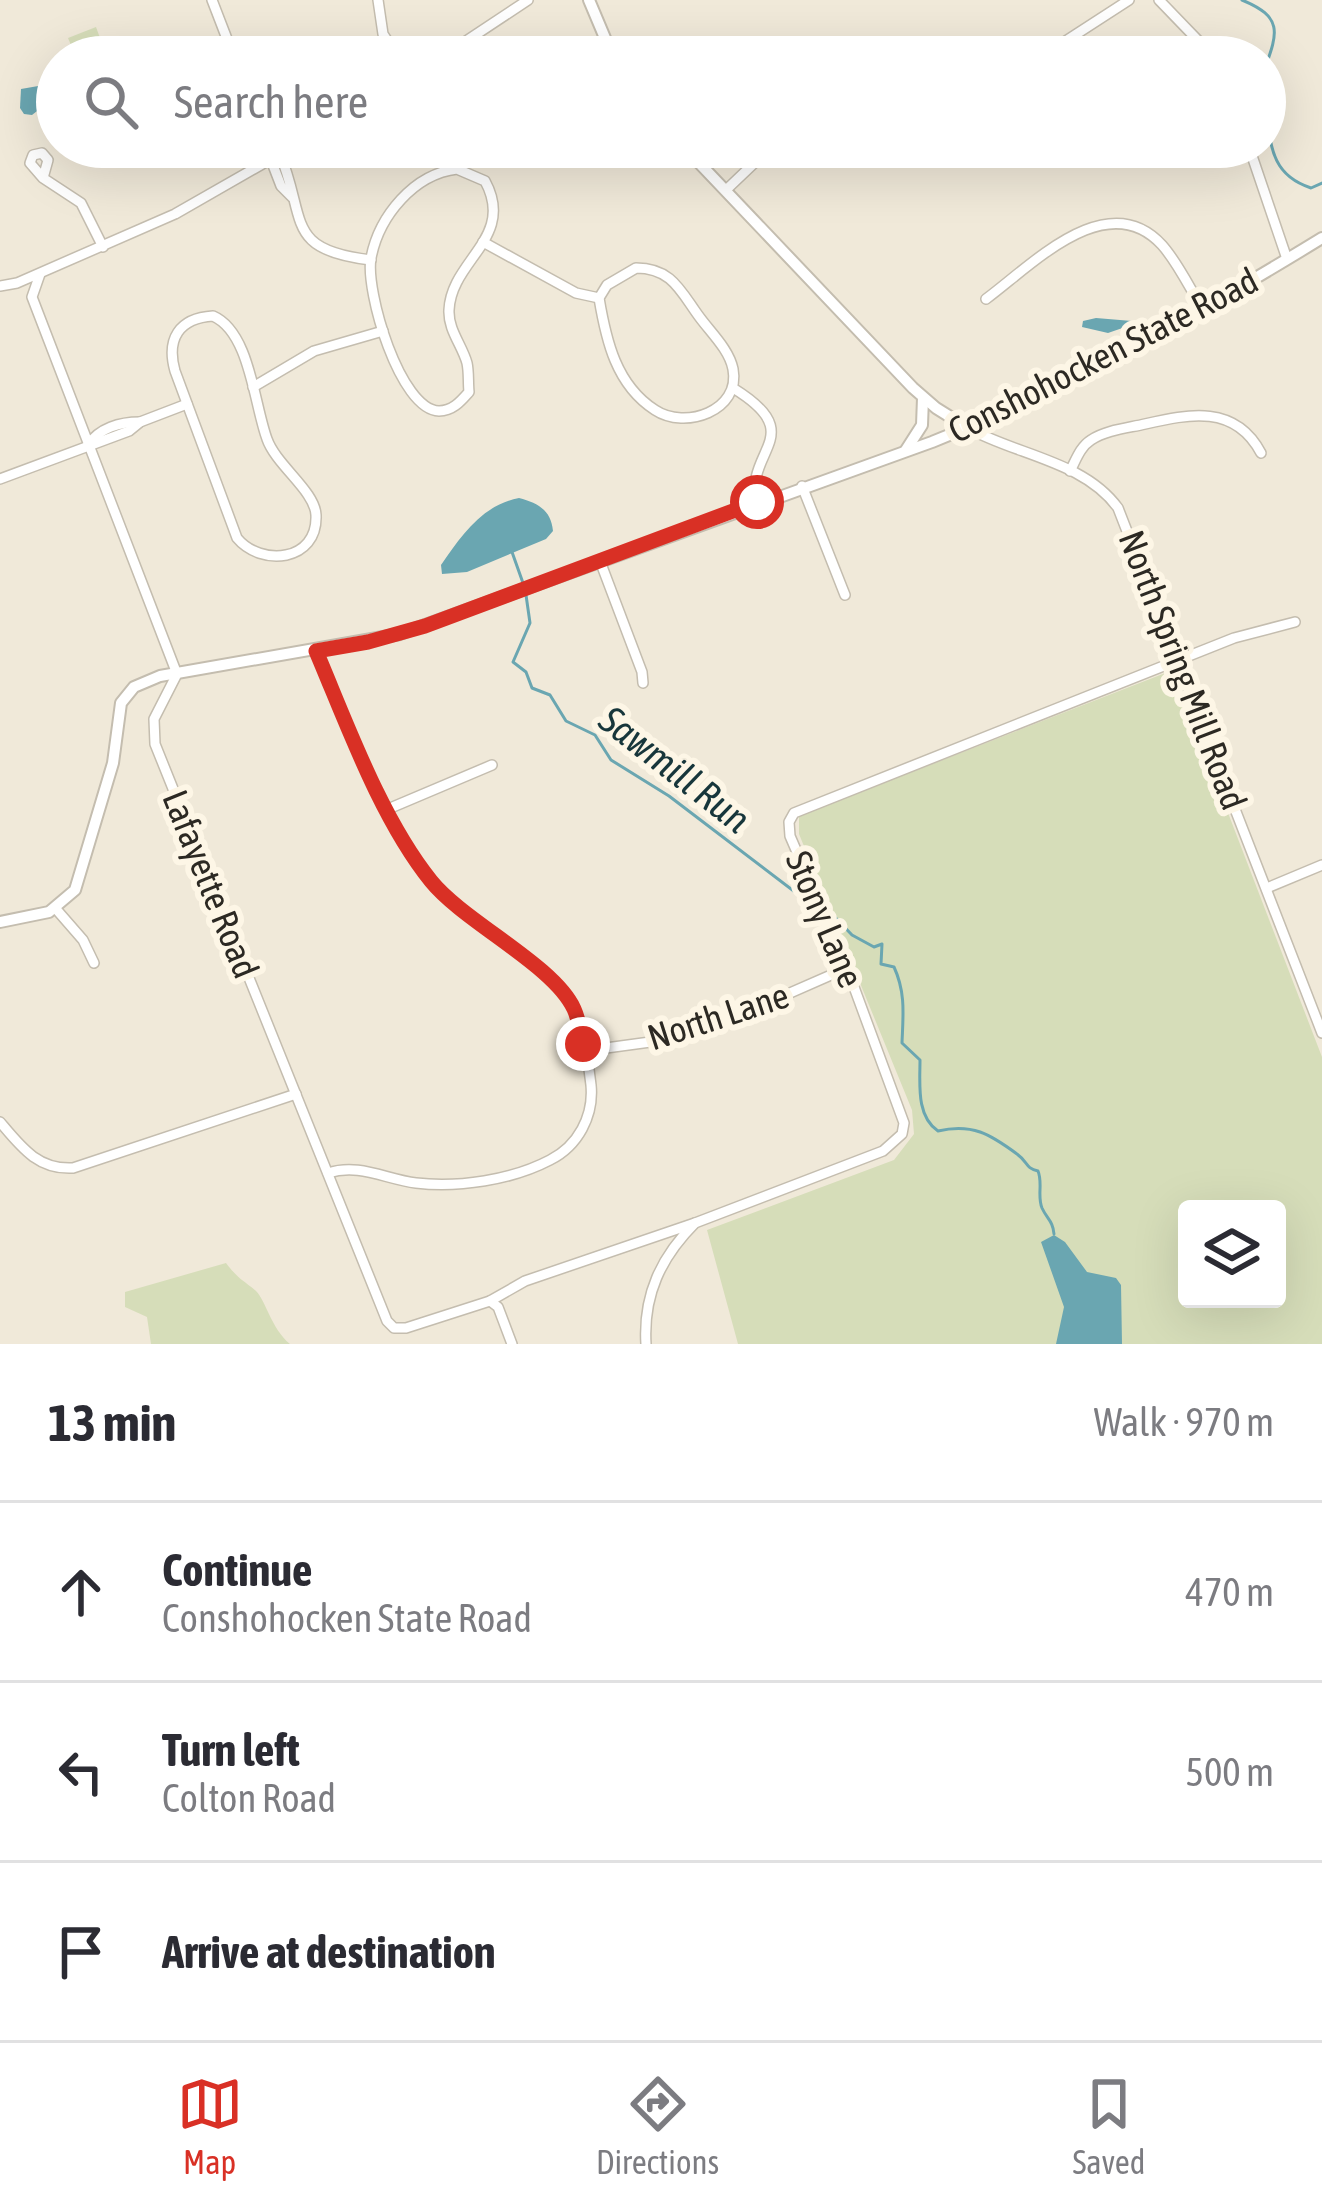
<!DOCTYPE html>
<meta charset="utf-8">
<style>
:root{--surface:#fff;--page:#f7f7f7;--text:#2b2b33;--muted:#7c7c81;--line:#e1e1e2;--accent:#d93025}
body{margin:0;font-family:"Asap Condensed",sans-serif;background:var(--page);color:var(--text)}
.controls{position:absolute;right:36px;bottom:36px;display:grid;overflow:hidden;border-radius:12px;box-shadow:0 12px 48px #0002}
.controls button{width:108px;height:108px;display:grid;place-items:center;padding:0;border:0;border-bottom:3px solid var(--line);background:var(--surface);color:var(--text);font:60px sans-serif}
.stop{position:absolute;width:36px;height:36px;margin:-27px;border:9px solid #d93025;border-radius:50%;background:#fff}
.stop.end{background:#d93025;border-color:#fff;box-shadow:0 3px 12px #0008}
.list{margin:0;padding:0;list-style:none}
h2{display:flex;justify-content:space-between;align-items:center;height:156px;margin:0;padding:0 48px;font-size:51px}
h2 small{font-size:39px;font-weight:400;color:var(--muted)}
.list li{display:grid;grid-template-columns:78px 1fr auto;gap:36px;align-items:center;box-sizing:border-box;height:180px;padding:0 48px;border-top:3px solid var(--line)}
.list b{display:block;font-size:45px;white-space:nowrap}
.list p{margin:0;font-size:39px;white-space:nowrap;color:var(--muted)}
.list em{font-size:39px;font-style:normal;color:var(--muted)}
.icon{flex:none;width:66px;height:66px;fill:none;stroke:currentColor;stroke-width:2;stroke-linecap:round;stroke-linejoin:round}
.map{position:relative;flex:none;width:1322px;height:1344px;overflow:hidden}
.search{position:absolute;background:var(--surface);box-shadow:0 12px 48px #0002;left:36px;right:36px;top:36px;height:132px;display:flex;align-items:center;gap:30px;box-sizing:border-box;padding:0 42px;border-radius:66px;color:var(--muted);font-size:45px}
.sheet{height:696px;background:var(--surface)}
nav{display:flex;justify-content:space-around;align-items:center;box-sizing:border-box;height:168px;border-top:3px solid var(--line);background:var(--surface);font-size:33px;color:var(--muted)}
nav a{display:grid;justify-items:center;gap:6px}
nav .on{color:var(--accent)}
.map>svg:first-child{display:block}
.green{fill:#d6ddb9;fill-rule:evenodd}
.water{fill:#6aa6b1}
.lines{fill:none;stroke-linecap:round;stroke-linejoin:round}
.stream{stroke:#6aa6b1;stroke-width:3}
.minor-casing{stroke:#c4bdaf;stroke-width:12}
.major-casing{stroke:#c4bdaf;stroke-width:14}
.minor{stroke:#fff;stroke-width:9}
.major{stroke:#fff;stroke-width:10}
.route{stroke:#d93025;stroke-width:15}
.labels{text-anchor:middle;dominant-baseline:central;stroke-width:12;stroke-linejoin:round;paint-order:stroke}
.street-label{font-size:36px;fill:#2c2923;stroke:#fdf6e6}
.water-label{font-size:39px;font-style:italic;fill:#17363b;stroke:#fdf6e6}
</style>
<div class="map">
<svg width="1322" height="1344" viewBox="0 0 1322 1344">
<rect width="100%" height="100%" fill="#f0e9d9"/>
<g class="green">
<polygon points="96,27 107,57 76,57 68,38"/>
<path d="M1173,670L1322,1057V1344H738L707,1230L894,1160L914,1134L912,1110L799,834V816ZM1187,1209H1277V1299H1187Z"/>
<path d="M226,1263C239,1280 242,1279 256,1291C266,1301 271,1328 290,1344H151L147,1317L125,1307V1292Z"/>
</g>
<g class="water">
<polygon points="44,85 55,88 55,97 32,115 24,114 20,108 21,89"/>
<polygon points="1096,318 1132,321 1134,324 1108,333 1082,327 1083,321"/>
<path d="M519,498C538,503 551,510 553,531L546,539L467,572L442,574L441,565C461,536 482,505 519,498Z"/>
<polygon points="1054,1235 1065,1242 1087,1272 1116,1278 1121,1285 1122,1344 1056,1344 1064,1307 1041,1242"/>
</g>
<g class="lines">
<g class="stream">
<path d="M1242,0C1283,17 1278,32 1265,68"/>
<path d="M1265,102C1271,141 1268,174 1311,188L1322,183"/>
<polyline points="512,552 523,583"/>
<polyline points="526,595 530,623 513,662 526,672 532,688 550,695 566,721 595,735 611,760 669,796 816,908"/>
<path d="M830,912L852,935L874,947L882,944L881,964L894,967C906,993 903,1016 902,1043L920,1060C920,1084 916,1116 938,1131C972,1123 990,1134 1017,1154C1028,1162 1025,1168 1038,1171C1043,1183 1037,1196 1042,1208C1047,1219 1053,1221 1054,1234"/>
</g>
<defs>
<g id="minor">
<polyline points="212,0 234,57"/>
<polyline points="378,0 383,34 398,57"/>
<polyline points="1159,0 1214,57"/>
<polyline points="442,57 528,0"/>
<polyline points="1041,57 1129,0"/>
<path d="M892,147C916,157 935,157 958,147"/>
<polyline points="1249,147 1287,259"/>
<path d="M280,154C307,220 284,250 371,260"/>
<polyline points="271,160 281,186 292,197"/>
<path d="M457,169L485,181C516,238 451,260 449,310C448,330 462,345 467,363C469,372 468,382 469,392C461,401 453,411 439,411C400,410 365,291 371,258C379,216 414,174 457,169Z"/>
<polyline points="43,178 48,160 42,153 33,155 30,163 43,178 81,203 103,247"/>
<polyline points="726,190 771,147"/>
<polyline points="483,242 576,293 599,298"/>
<path d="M636,268C671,268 680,290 698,315C710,332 729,349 733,369C741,411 685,430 655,410C616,385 606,340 599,298L607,285Z"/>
<polyline points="40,274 32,297 177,674 154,719 155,744 387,1321 394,1328 406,1328 490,1301 525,1281 695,1223"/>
<polyline points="0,286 17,283 175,214 292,147"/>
<path d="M986,299C1031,266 1107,185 1162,245C1178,263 1189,287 1202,308"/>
<path d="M213,316C250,332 254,404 267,439C276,465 315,491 316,515C318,562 261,567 237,538L175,371C166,339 179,318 213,316Z"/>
<polyline points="253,387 314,351 383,331"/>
<path d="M733,388C811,436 743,450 757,503"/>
<path d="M968,428C1016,455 1084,461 1118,508L1322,1033"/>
<path d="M88,445C99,428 120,422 140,422"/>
<path d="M1070,471C1076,460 1080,447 1091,440C1106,430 1128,428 1145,424C1189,414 1235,404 1261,453"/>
<polyline points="0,479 129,431 140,422 187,404"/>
<polyline points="802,486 845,595"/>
<polyline points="600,561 642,672 643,683"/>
<path d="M316,651C348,725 377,806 424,872C459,921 547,958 573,1006C584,1027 588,1061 591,1085C594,1116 578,1146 550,1160C512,1180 458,1188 416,1183C385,1179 359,1163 328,1173"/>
<polyline points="388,809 492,765"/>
<polyline points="1267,888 1322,865"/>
<polyline points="56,909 83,940 94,963"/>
<polyline points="584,1051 665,1040 726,1021 847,968"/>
<path d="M0,1122C21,1147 38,1170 73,1168L296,1094"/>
<polyline points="490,1301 498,1307 512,1344"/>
<path d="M646,1344C643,1295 661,1257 695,1223L883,1151L902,1134L904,1123L847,968L790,836L789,822L794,813L1234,638L1295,622"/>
</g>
<g id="major">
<polyline points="589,0 613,57"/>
<polyline points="684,147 913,388 936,408 968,428"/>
<polyline points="906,450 922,425 923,398"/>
<path d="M0,922L49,912L75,890L113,763L121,703L134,687L160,676L400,634L932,442C1067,388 1198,314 1322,238"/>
</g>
</defs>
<use href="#minor" class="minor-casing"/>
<use href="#major" class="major-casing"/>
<use href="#minor" class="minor"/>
<use href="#major" class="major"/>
</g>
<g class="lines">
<path class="route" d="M583,1044C581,1033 579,1020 574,1009C554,965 464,922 431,881C381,819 347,724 316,651L368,642L425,626L757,502"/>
</g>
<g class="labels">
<g class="street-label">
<text transform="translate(1103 355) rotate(-27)">Conshohocken State Road</text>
<text transform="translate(1183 670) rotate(69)">North Spring Mill Road</text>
<text transform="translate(211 884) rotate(68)">Lafayette Road</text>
<text transform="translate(825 919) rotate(67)">Stony Lane</text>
<text transform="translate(718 1016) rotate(-18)">North Lane</text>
</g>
<g class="water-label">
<text transform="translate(675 769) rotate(38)">Sawmill Run</text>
</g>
</g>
</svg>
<div class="controls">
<button><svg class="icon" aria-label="layers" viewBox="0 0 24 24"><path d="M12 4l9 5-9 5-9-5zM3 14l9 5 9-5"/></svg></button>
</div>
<div class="stop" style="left:757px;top:502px"></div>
<div class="stop end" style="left:583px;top:1044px"></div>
<div class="search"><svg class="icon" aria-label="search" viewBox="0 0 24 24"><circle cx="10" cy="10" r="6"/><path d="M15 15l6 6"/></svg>Search here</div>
</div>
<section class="sheet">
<h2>13 min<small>Walk · 970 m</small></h2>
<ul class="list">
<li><svg class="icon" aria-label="ahead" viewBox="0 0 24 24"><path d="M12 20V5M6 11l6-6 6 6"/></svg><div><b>Continue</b><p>Conshohocken State Road</p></div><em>470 m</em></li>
<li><svg class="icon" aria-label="left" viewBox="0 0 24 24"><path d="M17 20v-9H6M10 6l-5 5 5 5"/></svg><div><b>Turn left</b><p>Colton Road</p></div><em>500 m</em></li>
<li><svg class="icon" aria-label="arrive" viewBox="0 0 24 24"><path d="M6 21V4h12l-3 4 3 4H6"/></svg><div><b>Arrive at destination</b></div></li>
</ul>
</section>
<nav>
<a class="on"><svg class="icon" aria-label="map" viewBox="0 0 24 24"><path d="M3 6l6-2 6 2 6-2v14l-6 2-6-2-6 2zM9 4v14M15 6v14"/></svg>Map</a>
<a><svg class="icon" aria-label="directions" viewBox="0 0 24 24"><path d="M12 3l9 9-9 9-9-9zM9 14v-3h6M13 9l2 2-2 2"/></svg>Directions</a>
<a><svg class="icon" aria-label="saved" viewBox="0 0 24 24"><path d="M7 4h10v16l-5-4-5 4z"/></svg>Saved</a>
</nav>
